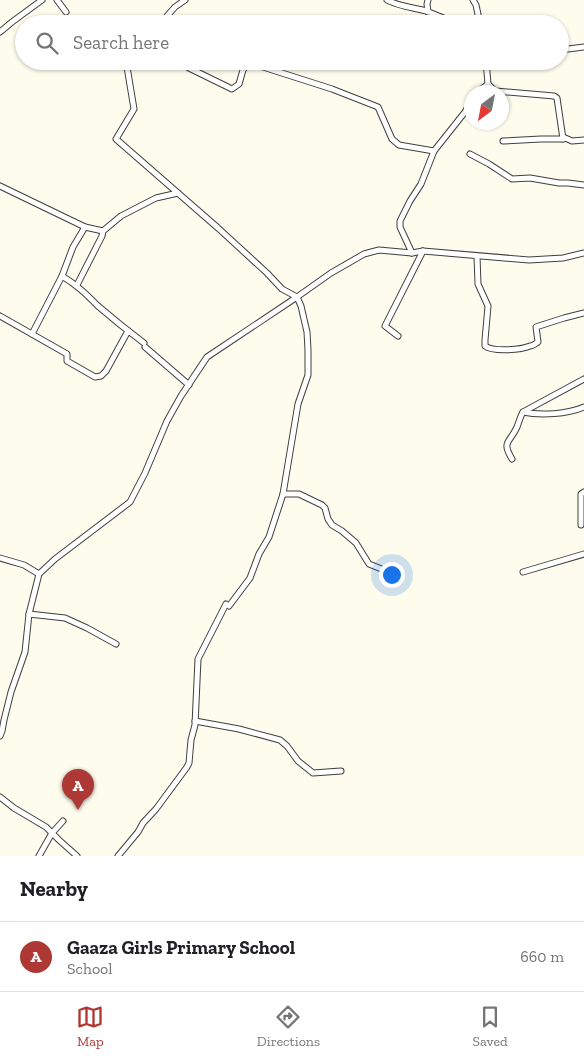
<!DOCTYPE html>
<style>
:root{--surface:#fff;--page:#f2f2f2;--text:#202124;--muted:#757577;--line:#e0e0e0;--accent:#ae3833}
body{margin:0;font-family:"Zilla Slab",serif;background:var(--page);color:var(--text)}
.compass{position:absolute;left:464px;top:85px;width:45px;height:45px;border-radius:50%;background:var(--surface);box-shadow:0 1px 4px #0004;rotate:212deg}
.you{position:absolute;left:391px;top:574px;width:18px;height:18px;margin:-12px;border:4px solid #fff;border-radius:50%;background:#1a73e8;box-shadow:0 0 0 8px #1a73e833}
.badge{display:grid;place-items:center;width:32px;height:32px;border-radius:50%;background:var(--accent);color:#fff;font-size:16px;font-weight:700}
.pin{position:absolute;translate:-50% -41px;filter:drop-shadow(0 1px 2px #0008)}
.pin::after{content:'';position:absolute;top:26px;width:18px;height:15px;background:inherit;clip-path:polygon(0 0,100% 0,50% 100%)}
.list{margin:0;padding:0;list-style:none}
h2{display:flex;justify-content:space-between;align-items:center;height:65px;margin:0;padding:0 20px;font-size:21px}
h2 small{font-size:16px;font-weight:400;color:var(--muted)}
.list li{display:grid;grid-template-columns:32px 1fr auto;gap:15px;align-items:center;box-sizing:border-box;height:70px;padding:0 20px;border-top:1px solid var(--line)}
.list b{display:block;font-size:19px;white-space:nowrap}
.list p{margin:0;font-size:16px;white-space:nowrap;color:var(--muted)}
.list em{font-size:16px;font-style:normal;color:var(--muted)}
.icon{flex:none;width:28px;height:28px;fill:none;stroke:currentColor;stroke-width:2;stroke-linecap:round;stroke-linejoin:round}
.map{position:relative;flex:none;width:584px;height:856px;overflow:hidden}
.search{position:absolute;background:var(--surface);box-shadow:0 1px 4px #0004;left:15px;right:15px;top:15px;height:55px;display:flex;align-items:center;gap:12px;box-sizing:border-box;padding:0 18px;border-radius:28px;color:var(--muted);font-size:19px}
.sheet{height:135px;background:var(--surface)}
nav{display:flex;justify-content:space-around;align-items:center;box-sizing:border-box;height:70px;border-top:1px solid var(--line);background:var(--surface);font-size:14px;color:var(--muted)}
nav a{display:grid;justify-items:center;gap:2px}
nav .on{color:var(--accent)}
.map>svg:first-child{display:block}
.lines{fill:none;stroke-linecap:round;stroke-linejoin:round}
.minor-casing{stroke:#3f3f3f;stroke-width:7}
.minor{stroke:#fff;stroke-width:5}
</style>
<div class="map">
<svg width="584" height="856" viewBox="0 0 584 856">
<rect width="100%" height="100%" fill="#fdfced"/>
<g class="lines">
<defs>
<g id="minor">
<polyline points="57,0 66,12"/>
<path d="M387,0C400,7 413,7 426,11C438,15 448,21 461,24"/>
<polyline points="473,0 476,5 480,24"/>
<polyline points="428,12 427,4 428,0"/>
<polyline points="160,24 175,7 185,0"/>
<polyline points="0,32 12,22 42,0"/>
<polyline points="560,50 584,47"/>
<polyline points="126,61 134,109 116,139 218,228 267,273 282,289 297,297 301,306 307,332 308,350 308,375 298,404 283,494 269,537 259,554 250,578 229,606"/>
<polyline points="178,61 189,68 232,89 239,84 243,70 248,63 260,66 332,89 378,107 392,139 399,145 434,151"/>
<polyline points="486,61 488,84 495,91 554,96 557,98 563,139"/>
<polyline points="478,92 488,84"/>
<polyline points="503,141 541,139 563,139 563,137 572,141 584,140"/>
<polyline points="470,154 489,164 512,179 530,178 559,183 568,183 584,185"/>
<polyline points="0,186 85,227 103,231"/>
<polyline points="412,253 400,227 400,221 410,201 421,184 434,151 465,112 472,100"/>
<path d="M477,256L478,284L488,306L485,340V346C493,352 521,350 530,346C533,346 535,344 538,342L536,327L564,318L584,313"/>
<path d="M62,276C77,285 86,294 98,306C113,319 128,331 144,343"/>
<polyline points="77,285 102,236 103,231 121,216 156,198 178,193"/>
<polyline points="0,316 67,354 67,361 95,377 101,376 106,371 128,331"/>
<polyline points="32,334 62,276 73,247 85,227"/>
<polyline points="398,336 385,326 423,251"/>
<polyline points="145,347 189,385"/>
<path d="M523,412C541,416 568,414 584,407"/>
<path d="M512,459C501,441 510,443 517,427C519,422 520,417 523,412L584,379"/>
<polyline points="283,494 299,494 322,505 325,508 328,519 332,525 342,531 356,543 369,564 389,572"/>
<polyline points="581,525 581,494 584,492"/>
<polyline points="0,558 24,565 39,574"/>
<polyline points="523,572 584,554"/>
<polyline points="29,614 65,618 87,628 116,644"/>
<polyline points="195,721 239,729 280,740 287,746 298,761 313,773 341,771"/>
<polyline points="0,736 2,731 4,720 11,692 25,652 29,614 39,574 55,559 130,502 145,473 167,421 181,396 207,357 297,297 331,273 364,254 379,250 412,253 423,251 529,260 563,258 584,253"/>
<polyline points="0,797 14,808 46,827 59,840 77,856"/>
<polyline points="39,856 52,833 63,821"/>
<polyline points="118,856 138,832 143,823 156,809 187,767 189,763 191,740 195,725 198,659 226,604"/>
</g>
</defs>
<use href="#minor" class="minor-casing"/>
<use href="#minor" class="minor"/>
</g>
</svg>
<svg class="compass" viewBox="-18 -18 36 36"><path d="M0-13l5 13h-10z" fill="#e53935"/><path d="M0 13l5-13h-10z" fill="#757577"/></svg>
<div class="you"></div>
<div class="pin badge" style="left:78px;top:810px">A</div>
<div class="search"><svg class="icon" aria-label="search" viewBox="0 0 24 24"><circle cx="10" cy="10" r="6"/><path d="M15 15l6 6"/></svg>Search here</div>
</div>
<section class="sheet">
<h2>Nearby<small></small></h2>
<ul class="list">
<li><span class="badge">A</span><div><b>Gaaza Girls Primary School</b><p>School</p></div><em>660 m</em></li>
</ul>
</section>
<nav>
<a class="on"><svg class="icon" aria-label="map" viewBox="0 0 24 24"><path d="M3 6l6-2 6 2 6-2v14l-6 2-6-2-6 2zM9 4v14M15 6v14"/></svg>Map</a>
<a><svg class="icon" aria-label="directions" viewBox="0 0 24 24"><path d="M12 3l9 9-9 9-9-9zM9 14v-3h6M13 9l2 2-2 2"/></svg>Directions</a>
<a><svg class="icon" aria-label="saved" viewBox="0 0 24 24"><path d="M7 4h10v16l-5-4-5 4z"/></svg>Saved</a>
</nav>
